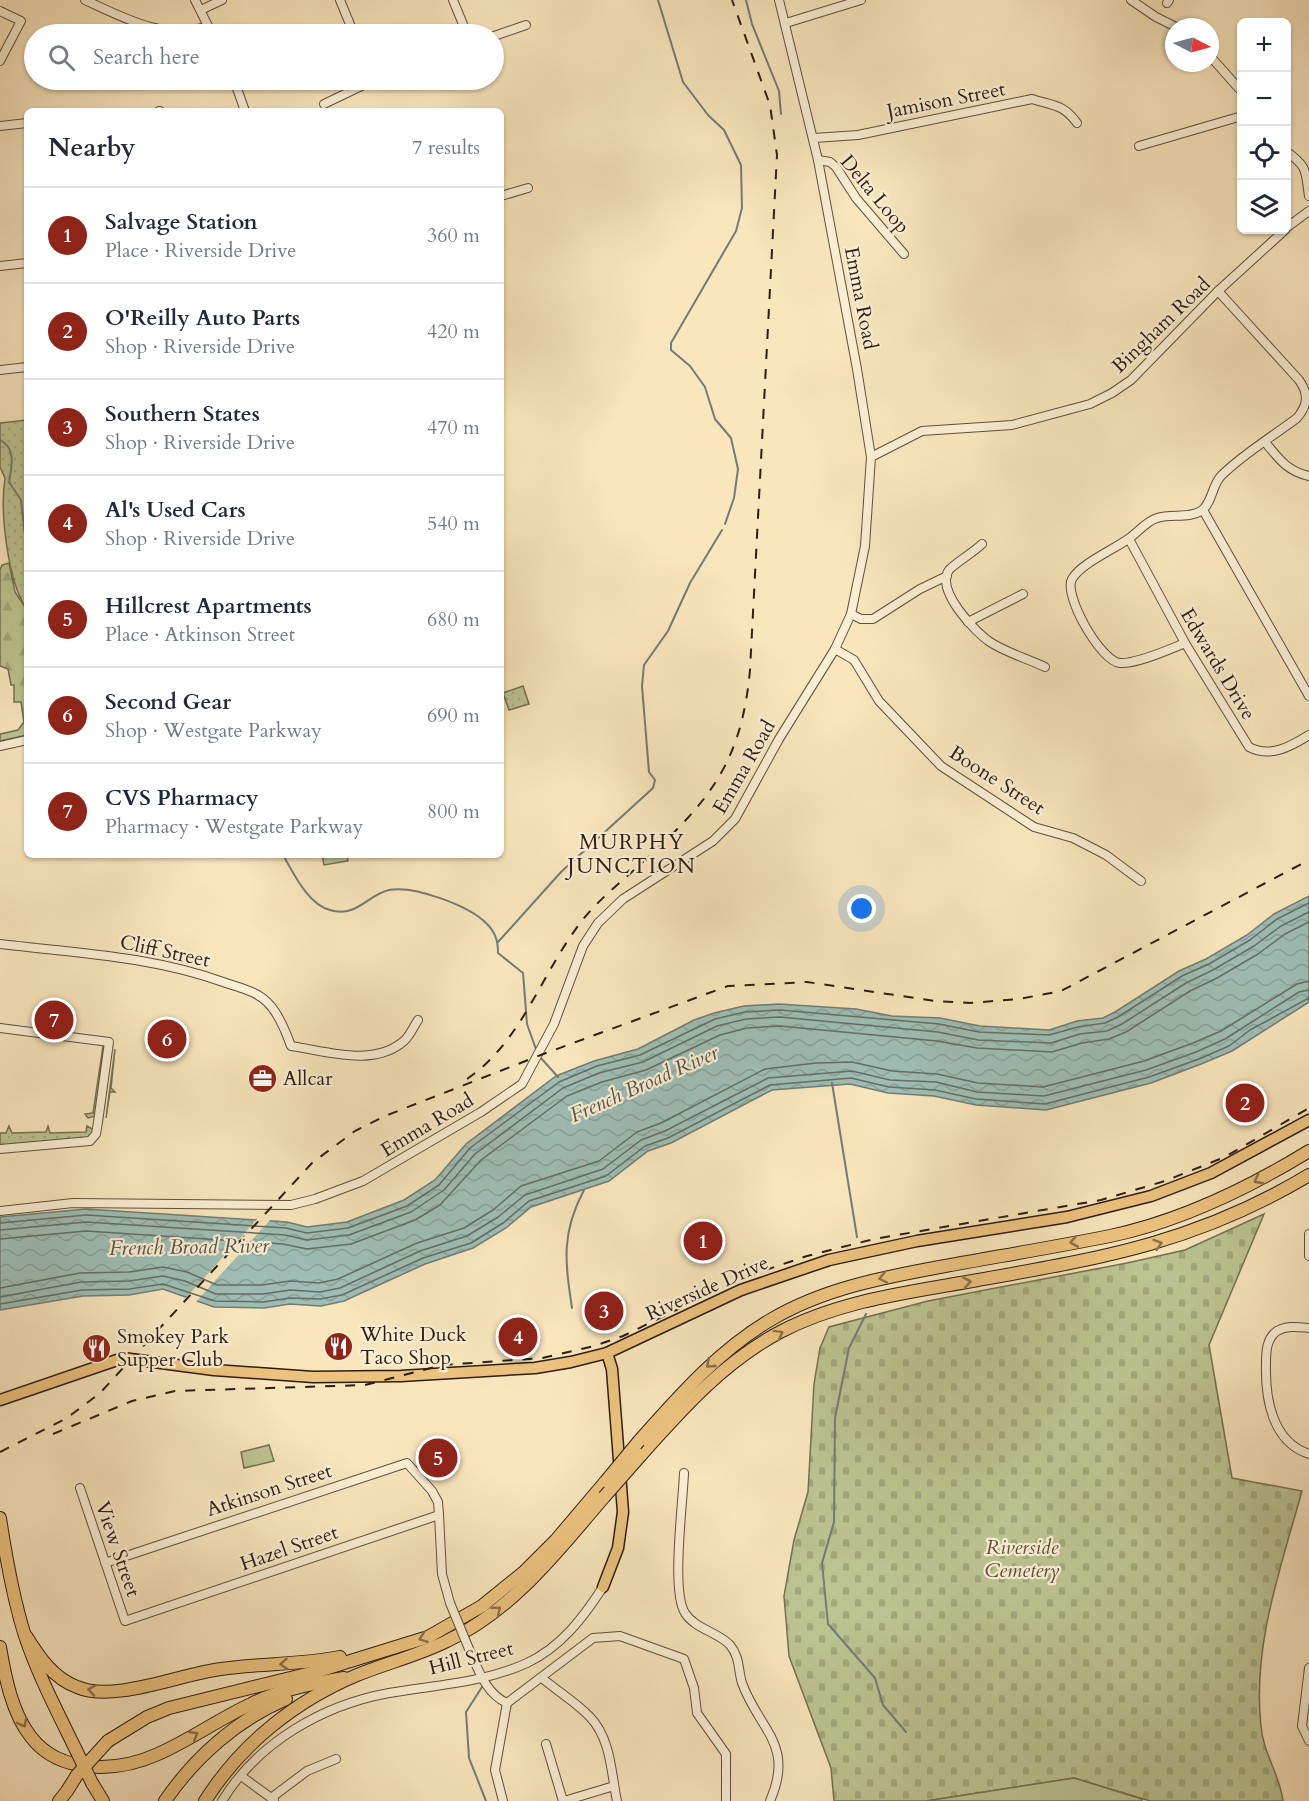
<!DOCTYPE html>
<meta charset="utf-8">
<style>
:root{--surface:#fff;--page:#f2f2f3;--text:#1f2937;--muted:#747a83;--line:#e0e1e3;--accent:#8f2418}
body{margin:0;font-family:Cardo,serif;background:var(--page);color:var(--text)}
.controls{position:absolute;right:18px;top:18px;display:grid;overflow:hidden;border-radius:9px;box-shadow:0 2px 4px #0004}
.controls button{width:54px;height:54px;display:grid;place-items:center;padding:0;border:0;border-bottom:2px solid var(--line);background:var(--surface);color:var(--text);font:30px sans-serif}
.compass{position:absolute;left:1165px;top:18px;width:54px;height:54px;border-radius:50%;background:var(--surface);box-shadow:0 2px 4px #0004;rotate:96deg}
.you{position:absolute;left:862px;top:909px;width:21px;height:21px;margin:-15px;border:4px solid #fff;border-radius:50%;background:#1a73e8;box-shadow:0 0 0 9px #1a73e833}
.badge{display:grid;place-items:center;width:39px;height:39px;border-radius:50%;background:var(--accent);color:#fff;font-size:20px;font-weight:700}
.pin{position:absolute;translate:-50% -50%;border:3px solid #fff;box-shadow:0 2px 6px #0006}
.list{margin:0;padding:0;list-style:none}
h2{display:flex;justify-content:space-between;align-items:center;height:78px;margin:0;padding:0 24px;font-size:26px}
h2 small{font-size:20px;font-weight:400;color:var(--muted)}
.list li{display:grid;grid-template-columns:39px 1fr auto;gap:18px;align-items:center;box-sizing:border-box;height:96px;padding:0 24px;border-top:2px solid var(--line)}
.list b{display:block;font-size:22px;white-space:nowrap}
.list p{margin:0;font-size:20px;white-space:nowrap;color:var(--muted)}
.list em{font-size:20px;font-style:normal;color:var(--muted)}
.icon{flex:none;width:33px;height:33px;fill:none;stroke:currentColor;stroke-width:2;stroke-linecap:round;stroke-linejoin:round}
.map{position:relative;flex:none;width:1309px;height:1801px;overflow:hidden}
.search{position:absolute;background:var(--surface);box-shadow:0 2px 4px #0004;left:24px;top:24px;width:480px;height:66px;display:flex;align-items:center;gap:15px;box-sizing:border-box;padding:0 21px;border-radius:33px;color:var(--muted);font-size:22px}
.panel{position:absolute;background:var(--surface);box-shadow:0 2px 4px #0004;left:24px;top:108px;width:480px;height:750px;border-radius:9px}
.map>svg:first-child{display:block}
.grass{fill:url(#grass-dots);stroke:#747052;stroke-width:1.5}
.forest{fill:url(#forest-firs);stroke:#747052;stroke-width:1.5}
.cemetery{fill:url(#cemetery-stones);stroke:#747052;stroke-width:1.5}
.park{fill:#bcc592;stroke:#747052;stroke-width:1.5}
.water{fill:url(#water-waves);stroke:#717d74;stroke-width:1.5}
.pier{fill:#f9e6bd}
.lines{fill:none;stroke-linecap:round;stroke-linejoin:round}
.shore{stroke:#666d64;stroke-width:1.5}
.stream{stroke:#717d74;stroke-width:2}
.minor-casing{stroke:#604e3c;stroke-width:10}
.major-casing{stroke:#2d1c11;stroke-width:13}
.highway-casing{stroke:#2d1c11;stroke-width:14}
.minor{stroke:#fbefd4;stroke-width:8}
.major{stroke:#ecc37e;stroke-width:10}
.highway{stroke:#ecc37e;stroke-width:12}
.rail{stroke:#2d1c11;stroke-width:2;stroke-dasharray:10 10;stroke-linecap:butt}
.minor-bridge-casing{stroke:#604e3c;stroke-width:10;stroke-linecap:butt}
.highway-bridge-casing{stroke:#2d1c11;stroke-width:14;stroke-linecap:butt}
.minor-bridge{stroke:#fbefd4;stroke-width:8}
.highway-bridge{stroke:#ecc37e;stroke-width:12}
.oneway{stroke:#8c7048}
.labels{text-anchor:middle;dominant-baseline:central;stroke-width:4.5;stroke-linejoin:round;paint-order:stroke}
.street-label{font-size:20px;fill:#2d1c11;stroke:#fbefd4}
.poi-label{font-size:20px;fill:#2d1c11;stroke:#fbefd4;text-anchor:start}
.park-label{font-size:20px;font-style:italic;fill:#584f38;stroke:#fbefd4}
.neighbourhood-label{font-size:21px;letter-spacing:1.5px;fill:#2d1c11;stroke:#fbefd4}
.water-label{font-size:21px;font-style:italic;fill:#55554b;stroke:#fbefd4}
</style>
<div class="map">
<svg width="1309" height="1801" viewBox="0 0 1309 1801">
<defs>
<pattern id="grass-dots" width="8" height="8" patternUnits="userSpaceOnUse" patternTransform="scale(1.5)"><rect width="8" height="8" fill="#bcc592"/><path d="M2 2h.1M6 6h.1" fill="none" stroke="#a2a97d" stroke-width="1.8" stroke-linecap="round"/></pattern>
<pattern id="forest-firs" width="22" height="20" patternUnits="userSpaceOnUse" patternTransform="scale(1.5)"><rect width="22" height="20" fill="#bcc592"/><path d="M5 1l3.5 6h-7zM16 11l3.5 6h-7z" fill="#a2a97d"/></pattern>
<pattern id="cemetery-stones" width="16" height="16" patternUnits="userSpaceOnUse" patternTransform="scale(1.5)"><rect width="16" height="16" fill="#bcc592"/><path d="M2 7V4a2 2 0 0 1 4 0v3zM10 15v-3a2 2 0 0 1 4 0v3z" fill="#a2a97d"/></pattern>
<pattern id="water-waves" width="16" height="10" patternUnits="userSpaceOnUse" patternTransform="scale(1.5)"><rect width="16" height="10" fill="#9ebeb6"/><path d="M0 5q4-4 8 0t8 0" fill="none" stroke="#88a39b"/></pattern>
</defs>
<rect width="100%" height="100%" fill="#f9e6bd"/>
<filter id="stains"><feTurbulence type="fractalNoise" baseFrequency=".00333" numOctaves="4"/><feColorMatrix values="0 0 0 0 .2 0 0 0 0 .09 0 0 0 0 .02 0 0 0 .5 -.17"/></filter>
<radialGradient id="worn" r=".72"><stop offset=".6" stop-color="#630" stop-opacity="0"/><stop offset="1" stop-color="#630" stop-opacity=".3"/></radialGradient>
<g class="grass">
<path d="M27,420V610C7,580 0,511 5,478L0,467V423Z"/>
<polygon points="523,686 529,704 509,710 503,693"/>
<polygon points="103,1046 96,1116 88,1118 85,1114 93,1113"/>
<polygon points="115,1049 111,1088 115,1092 110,1092 106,1118"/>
<polygon points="9,1126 12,1133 46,1132 48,1126 50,1133 86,1132 87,1126 94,1130 92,1138 0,1146 0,1133 6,1133"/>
</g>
<polygon class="forest" points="9,563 15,592 27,610 27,735 0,741 0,734 18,730 24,722 21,702 14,702 14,685 11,685 8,669 0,666 0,570 2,565"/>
<path class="cemetery" d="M1264,1214L1209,1345L1232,1478L1302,1491C1281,1567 1252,1646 1261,1726C1263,1753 1280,1775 1283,1801H1150L1074,1778L926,1801H834L831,1768L789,1656L784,1596L794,1540L808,1492L814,1384L820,1348L829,1327L928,1301L1127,1263L1185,1250Z"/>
<g class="park">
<polygon points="322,855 347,855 348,861 324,865"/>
<polygon points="269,1445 274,1461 244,1468 241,1452"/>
<polygon points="1074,1778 1142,1799 1142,1801 926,1801"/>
</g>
<polygon class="water" points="1309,896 1309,1002 1232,1051 1201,1064 1151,1083 1046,1110 976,1105 934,1096 888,1093 850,1084 772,1090 671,1143 648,1151 609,1181 531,1207 506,1228 473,1248 425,1264 344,1301 321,1306 290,1304 264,1308 214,1307 163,1289 129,1295 83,1296 0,1310 0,1217 86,1209 287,1222 307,1227 347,1222 404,1200 435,1180 466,1144 556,1076 594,1061 638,1049 694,1020 714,1013 744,1006 779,1004 856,1009 892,1016 940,1018 980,1026 1049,1030 1077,1021 1103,1018 1115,1012 1179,971 1206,959 1247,935 1274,914"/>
<polygon class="pier" points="259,1217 272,1218 194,1304 185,1299"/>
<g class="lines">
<g class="shore">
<polyline points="0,1223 86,1215 286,1228 307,1233 348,1228 407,1206 439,1185 470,1148 559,1082 597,1066 640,1055 715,1019 745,1012 780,1010 939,1024 979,1032 1049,1035 1078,1027 1105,1023 1118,1017 1182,976 1209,964 1250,940 1277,919 1309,903"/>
<polyline points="0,1230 86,1222 285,1235 307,1240 349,1235 411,1212 444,1190 475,1154 563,1088 599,1073 643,1062 717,1026 746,1019 780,1017 938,1032 978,1040 1051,1043 1080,1034 1107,1031 1122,1024 1186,983 1213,970 1254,946 1281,926 1309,912"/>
<polyline points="0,1239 86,1231 283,1244 307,1249 351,1244 415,1220 440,1205 481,1160 567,1096 602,1082 646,1070 720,1035 747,1028 780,1026 937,1041 977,1048 1052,1052 1082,1043 1109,1039 1126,1032 1190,991 1217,978 1258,954 1285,934 1309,922"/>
<polyline points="0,1288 80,1273 129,1272 163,1267 187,1272 217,1285 262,1285 290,1281 319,1283 338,1279 417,1243 464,1228 493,1210 521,1186 599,1161 637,1132 661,1123 765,1069 816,1063 852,1062 892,1071 937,1074 978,1083 1043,1087 1144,1061 1193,1043 1221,1031 1297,984 1309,981"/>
<polyline points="0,1297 81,1282 129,1281 163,1276 185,1281 216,1294 263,1294 290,1290 320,1292 340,1288 420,1251 467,1236 498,1217 525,1195 603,1169 641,1140 665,1131 768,1078 852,1071 890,1080 936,1082 977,1092 1044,1096 1146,1070 1196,1052 1225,1039 1299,992 1309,990"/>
<polyline points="0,1304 82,1290 129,1289 163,1284 215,1301 263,1302 290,1298 320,1299 342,1295 423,1258 471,1243 503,1223 529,1201 606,1176 645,1146 668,1138 770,1085 851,1078 889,1087 935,1090 976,1099 1045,1104 1149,1077 1199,1059 1229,1046 1250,1030 1309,998"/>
</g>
<g class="stream">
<polyline points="658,0 683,82 708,115 724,130 741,165 742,208 736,231 671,343 671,350 690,366 705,387 715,419 731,438 738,469 734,498 725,524"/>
<polyline points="746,0 752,24 779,91 781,114"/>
<path d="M0,440C16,448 12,466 9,482L21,500L27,553"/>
<path d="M283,855C293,872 308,905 330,910C357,918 367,895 389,890C414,885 470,906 487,924C496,933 498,942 498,953L523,973L527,1024L537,1052"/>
<polyline points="498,942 561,872 653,788 655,780 649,772 642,686 644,665 668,631 690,583 722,530"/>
<polyline points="540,1057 558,1077"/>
<polyline points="832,1083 857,1237"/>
<path d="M572,1308C565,1261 561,1233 584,1190"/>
<polyline points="866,1314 849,1348 835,1418 834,1522 822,1563 828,1624 875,1678 883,1705 906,1732"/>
<polyline points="482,1687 466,1712 469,1758 486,1801"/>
</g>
<defs>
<g id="minor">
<path d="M85,0C122,17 167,42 208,26"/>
<polyline points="195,0 212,34"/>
<polyline points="340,0 354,34"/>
<polyline points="453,0 467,34"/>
<polyline points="1131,0 1156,17 1176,27"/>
<polyline points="1167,3 1169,0"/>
<polyline points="201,10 222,0"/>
<polyline points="0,11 21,21 0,61"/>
<polyline points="786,23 861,0"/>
<polyline points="494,36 526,25"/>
<polyline points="1210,56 1242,92"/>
<polyline points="234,80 245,111"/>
<polyline points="324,104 374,80"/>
<polyline points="159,111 160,111"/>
<polyline points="0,126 27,123"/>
<path d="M814,138L858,135L1032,99C1054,106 1063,104 1077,123"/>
<polyline points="1139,146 1242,116"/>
<path d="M1286,151C1309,168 1305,171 1309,196"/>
<polyline points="818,160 830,162 836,167 856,198 904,254"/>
<polyline points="501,196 528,188"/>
<polyline points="1286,228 1309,211"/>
<polyline points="0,266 27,263"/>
<polyline points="0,370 27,367"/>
<path d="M1265,442C1279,459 1287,471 1309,476"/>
<polyline points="871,457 922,431 1012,425 1090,404 1112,393 1131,380 1218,291 1285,230"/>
<polyline points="1203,510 1309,696"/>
<path d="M1129,539L1185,643L1249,747C1270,758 1290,747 1309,735"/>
<path d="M982,544C974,552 954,564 949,570C935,590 975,632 990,642C1005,652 1028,659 1045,667"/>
<polyline points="851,614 861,619 873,619 920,589 947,576"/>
<polyline points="968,622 1023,594"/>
<path d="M1185,643C1170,649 1137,664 1120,663C1101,662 1063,595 1072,579C1081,563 1117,548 1131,537C1139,531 1147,521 1157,518C1171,513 1188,519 1201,511C1212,504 1212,485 1221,476C1243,454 1272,437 1297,418C1308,405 1309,394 1299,380L1218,291"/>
<polyline points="835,649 854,660 879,701 941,766 1034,827 1073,838 1106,855 1141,881"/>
<polyline points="0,746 27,740"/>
<path d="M0,944C76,953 153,956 226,983C240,988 256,991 267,1002C278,1012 286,1032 291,1046C326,1051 375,1068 405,1040C410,1035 414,1026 418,1020"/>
<polyline points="0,1028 109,1042 98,1122 96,1134 90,1141 0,1149"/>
<polyline points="0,1211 73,1203 291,1205 315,1199 363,1181 481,1112 522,1084 554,1024 583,946 598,923 623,899 713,841 735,819 779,739 835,649 851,614 865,546 871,457 857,369 818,160 779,0"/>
<polyline points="1309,1234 1309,1256"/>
<path d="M1309,1328C1298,1327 1287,1325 1277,1331C1266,1339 1266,1353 1266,1364C1265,1398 1272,1442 1309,1454"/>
<path d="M684,1473C683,1502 671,1592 685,1613C695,1629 718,1632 730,1645C740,1657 738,1670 742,1683C759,1730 795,1744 770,1801"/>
<polyline points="80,1488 125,1621 439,1515 438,1502 432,1491 407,1463 105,1563"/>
<polyline points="439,1515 442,1574 450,1603"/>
<path d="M469,1649C478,1669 486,1694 507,1703"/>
<polyline points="1309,1668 1302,1726 1309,1741"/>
<path d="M542,1678C557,1691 576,1702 590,1717C611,1739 611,1772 617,1801"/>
<polyline points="507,1703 593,1638 620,1636 684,1659 694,1688 697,1713 726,1754 726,1801"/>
<polyline points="546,1744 563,1801"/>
<polyline points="241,1776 274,1800"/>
<polyline points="271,1798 307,1771 336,1759"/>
<path d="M222,1801C258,1742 323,1705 389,1693C435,1685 483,1683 527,1663C561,1647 583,1618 603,1587"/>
<polyline points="503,1801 495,1770 507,1703"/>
<polyline points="564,1801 614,1786"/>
</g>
<g id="major">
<polyline points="0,1400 123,1358 214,1370 313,1377 401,1376 535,1368 571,1362 607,1353 741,1290 829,1260 917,1241 1067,1217 1151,1196 1211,1173 1309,1120"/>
<polyline points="603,1587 618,1548 623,1512 612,1369 607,1353"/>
</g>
<g id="highway">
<path d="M639,1441C680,1395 719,1350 772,1319C825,1288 885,1277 945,1266C1000,1256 1055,1247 1110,1236C1181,1221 1247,1189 1309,1151"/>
<path d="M641,1455C683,1408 724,1362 780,1332C841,1300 911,1292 978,1280C1102,1258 1198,1242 1309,1175"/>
<path d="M0,1518C6,1558 13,1598 25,1636C38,1675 58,1713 76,1750"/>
<path d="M26,1636C39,1657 53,1678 77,1687C114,1703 180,1674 221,1669C261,1663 301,1665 340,1657"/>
<path d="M0,1647C5,1677 12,1713 31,1737C60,1775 119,1772 158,1754C190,1740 219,1719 251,1704C279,1690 313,1683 344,1678"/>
<polyline points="108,1741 147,1717 169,1708 315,1672 428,1637 482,1606 524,1572 556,1540 606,1481"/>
<polyline points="92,1783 103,1801"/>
<polyline points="59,1801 67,1791"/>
<path d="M165,1801C195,1757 237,1720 286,1699"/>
<path d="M205,1801C241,1744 295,1701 357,1675C387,1663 419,1655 447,1641C513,1610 558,1551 604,1497"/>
</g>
</defs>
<use href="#minor" class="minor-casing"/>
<use href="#major" class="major-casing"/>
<use href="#highway" class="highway-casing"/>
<use href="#minor" class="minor"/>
<use href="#major" class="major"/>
<use href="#highway" class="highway"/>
<g class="rail">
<path d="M467,1079C521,1042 540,977 578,926C593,905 614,888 633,871C703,807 741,770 750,670L777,155L770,105L732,0"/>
<polyline points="53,1434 132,1401 175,1391 365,1385 443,1365 542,1358 594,1346 623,1336 742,1278 807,1256 874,1239 1101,1200 1165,1181 1225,1157 1309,1108"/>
<polyline points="0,1452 67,1418 100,1393 312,1163 355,1131 385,1116 546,1053 728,986 807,982 935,1001 970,1003 1019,999 1061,991 1309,860"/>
</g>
<defs>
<polyline id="minor-bridge" points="450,1603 469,1649"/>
<g id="highway-bridge">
<polyline points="606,1481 639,1441"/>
<polyline points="604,1497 641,1455"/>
<polyline points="76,1750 92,1783"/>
<polyline points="67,1791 77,1775 108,1741"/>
</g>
</defs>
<use href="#minor-bridge" class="minor-bridge-casing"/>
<use href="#highway-bridge" class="highway-bridge-casing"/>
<use href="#minor-bridge" class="minor-bridge"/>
<use href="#highway-bridge" class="highway-bridge"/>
</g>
<defs><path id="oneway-chevron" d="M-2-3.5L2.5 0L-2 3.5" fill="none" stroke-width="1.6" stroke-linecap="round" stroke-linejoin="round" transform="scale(1.5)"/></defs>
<g class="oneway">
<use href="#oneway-chevron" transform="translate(1258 1180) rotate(152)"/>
<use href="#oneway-chevron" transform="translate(1074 1242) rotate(170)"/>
<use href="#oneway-chevron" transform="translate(1158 1244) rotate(-17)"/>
<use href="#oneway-chevron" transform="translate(883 1278) rotate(168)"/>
<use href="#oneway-chevron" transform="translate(967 1282) rotate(-10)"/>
<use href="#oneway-chevron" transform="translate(779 1334) rotate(-29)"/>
<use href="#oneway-chevron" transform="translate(710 1364) rotate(139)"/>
<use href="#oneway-chevron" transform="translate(497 1610) rotate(-39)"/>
<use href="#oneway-chevron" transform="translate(423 1638) rotate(160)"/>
<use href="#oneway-chevron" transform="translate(284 1664) rotate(176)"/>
<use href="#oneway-chevron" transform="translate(92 1690) rotate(-171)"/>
<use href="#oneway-chevron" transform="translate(23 1723) rotate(62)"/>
<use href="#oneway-chevron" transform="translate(194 1735) rotate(-30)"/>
</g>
<defs>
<symbol id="office-disc" viewBox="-11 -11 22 22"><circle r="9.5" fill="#8f2418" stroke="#fbefd4"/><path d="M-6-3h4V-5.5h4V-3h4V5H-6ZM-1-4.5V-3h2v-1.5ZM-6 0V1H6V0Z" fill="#fff"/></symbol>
<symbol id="restaurant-disc" viewBox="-11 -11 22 22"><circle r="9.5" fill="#8f2418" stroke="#fbefd4"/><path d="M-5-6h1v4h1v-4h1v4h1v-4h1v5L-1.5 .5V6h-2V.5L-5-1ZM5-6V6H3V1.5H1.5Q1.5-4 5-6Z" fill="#fff"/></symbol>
</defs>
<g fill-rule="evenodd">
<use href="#office-disc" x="246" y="1062" width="33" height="33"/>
<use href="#restaurant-disc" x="322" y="1330" width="33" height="33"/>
<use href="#restaurant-disc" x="80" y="1332" width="33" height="33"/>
</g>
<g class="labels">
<g class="street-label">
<text transform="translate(946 100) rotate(-11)">Jamison Street</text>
<text transform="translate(875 194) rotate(50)">Delta Loop</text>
<text transform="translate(861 298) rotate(79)">Emma Road</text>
<text transform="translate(1161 325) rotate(-44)">Bingham Road</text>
<text transform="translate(1218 664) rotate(59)">Edwards Drive</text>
<text transform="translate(744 767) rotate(-60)">Emma Road</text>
<text transform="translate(997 780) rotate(33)">Boone Street</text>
<text transform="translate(165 951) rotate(12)">Cliff Street</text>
<text transform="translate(427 1125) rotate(-31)">Emma Road</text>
<text transform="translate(707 1288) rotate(-24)">Riverside Drive</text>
<text transform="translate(269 1490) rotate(-18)">Atkinson Street</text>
<text transform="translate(289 1548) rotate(-19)">Hazel Street</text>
<text transform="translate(118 1549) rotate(71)">View Street</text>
<text transform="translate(471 1658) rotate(-14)">Hill Street</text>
</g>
<g class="poi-label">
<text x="283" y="1078">Allcar</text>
<text x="360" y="1334">White Duck<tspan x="360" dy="23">Taco Shop</tspan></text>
<text x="117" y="1336">Smokey Park<tspan x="117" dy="23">Supper Club</tspan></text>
</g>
<g class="park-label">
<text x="1022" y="1547">Riverside<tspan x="1022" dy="23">Cemetery</tspan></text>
</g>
<g class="neighbourhood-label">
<text x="632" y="842">MURPHY<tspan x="632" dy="24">JUNCTION</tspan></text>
</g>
<g class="water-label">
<text transform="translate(644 1084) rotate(-24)">French Broad River</text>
<text transform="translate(189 1247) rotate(-1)">French Broad River</text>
</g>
</g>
<rect width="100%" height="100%" filter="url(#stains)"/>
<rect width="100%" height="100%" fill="url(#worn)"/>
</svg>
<div class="controls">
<button>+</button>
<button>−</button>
<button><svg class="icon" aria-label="locate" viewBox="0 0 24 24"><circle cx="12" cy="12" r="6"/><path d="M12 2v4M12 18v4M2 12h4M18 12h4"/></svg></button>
<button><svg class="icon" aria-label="layers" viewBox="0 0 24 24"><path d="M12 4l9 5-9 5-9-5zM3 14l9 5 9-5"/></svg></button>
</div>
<svg class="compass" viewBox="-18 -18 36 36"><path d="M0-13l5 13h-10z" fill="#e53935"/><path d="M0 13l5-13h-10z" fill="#747a83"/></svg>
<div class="you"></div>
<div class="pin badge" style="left:703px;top:1241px">1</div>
<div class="pin badge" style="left:1245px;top:1103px">2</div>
<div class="pin badge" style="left:604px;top:1311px">3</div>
<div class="pin badge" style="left:518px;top:1337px">4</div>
<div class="pin badge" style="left:438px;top:1458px">5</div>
<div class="pin badge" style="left:167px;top:1039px">6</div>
<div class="pin badge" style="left:54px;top:1020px">7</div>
<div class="search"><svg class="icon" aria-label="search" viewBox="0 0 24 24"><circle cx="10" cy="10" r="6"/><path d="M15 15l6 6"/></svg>Search here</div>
<section class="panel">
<h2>Nearby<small>7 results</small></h2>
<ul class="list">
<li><span class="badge">1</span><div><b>Salvage Station</b><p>Place · Riverside Drive</p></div><em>360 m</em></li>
<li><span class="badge">2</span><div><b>O'Reilly Auto Parts</b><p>Shop · Riverside Drive</p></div><em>420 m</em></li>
<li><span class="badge">3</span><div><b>Southern States</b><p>Shop · Riverside Drive</p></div><em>470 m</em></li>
<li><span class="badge">4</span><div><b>Al's Used Cars</b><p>Shop · Riverside Drive</p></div><em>540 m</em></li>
<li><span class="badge">5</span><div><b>Hillcrest Apartments</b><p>Place · Atkinson Street</p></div><em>680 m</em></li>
<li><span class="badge">6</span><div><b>Second Gear</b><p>Shop · Westgate Parkway</p></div><em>690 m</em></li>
<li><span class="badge">7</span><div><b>CVS Pharmacy</b><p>Pharmacy · Westgate Parkway</p></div><em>800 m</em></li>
</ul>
</section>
</div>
